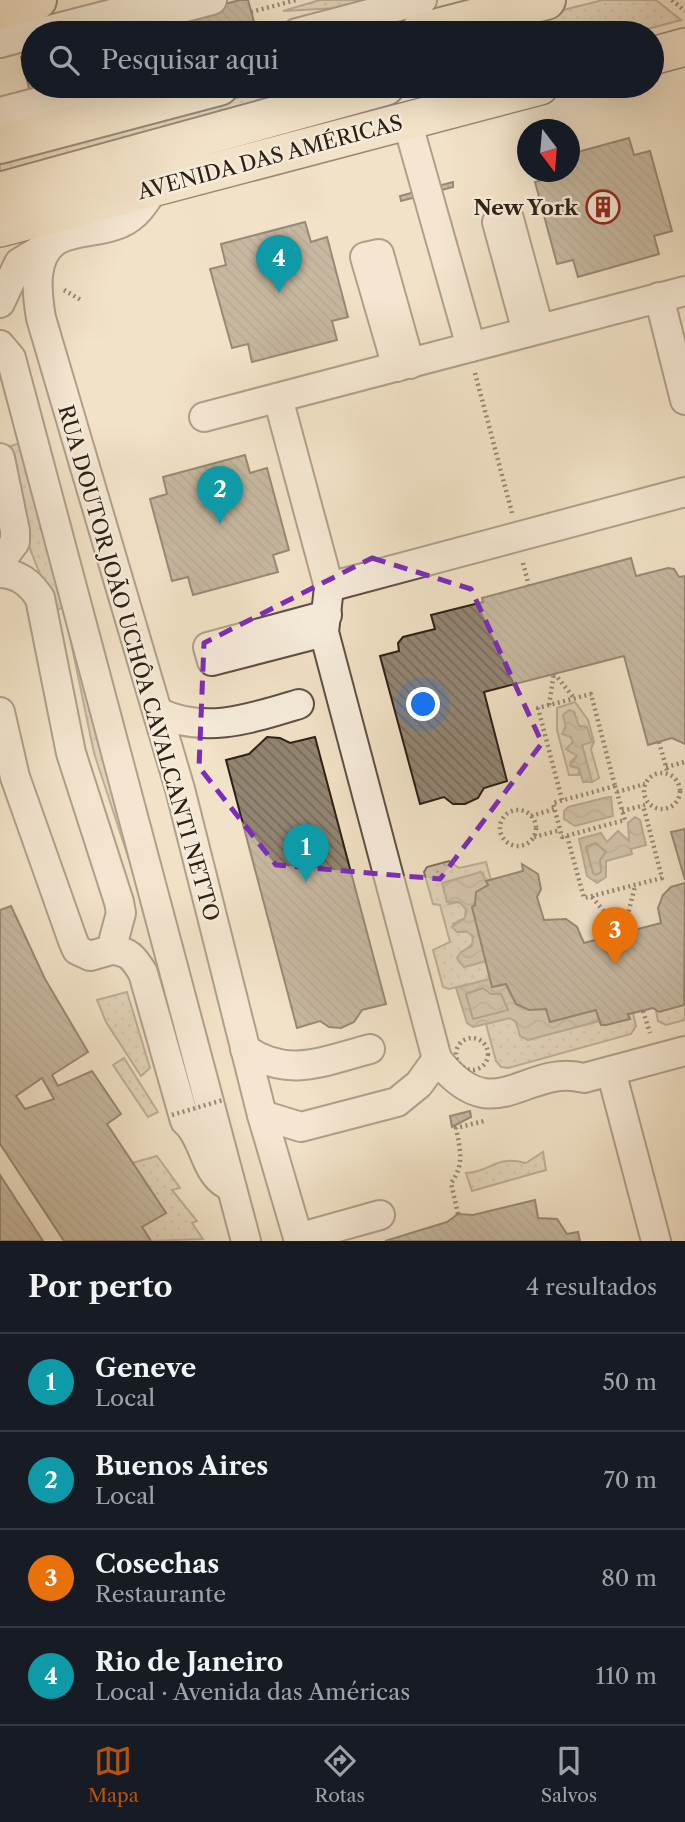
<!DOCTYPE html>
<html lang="pt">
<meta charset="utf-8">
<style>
:root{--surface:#171b24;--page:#20242c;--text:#f1f3f6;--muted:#9ea1a6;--line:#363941;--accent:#b45309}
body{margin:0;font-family:"Libre Caslon Text",serif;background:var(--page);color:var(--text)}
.compass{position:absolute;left:517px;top:119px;width:63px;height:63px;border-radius:50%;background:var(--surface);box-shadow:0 7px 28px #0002;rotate:164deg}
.you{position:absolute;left:424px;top:705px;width:24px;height:24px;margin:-18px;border:5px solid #fff;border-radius:50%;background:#1a73e8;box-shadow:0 0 0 10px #1a73e833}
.badge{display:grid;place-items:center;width:46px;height:46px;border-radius:50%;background:var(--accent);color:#fff;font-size:23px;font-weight:700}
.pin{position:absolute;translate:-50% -58px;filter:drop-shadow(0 2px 4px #0008)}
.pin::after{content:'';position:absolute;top:37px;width:24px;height:21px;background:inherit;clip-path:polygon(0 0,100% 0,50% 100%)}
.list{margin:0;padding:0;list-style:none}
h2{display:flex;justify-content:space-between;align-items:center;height:91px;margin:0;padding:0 28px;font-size:30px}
h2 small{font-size:23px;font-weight:400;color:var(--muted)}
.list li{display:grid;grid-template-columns:46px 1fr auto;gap:21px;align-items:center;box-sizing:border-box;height:98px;padding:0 28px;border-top:2px solid var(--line)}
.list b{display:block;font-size:26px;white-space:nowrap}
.list p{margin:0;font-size:23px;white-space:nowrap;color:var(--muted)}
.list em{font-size:23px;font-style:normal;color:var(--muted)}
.icon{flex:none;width:38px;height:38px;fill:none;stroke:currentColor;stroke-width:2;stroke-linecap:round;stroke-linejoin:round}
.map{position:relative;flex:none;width:685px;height:1241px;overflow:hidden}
.search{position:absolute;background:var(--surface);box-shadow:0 7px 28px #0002;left:21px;right:21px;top:21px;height:77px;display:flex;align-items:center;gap:18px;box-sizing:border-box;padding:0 24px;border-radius:38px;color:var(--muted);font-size:26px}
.sheet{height:483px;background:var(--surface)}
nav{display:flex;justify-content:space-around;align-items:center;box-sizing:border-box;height:98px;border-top:2px solid var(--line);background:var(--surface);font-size:19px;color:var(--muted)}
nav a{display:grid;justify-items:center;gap:4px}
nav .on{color:var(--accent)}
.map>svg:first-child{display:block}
.grass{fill:url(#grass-dots);stroke:#7e705f;stroke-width:2}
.water{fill:url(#water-waves);stroke:#7b6d5b;stroke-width:2}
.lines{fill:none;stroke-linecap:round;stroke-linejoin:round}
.shore{stroke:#6e6050;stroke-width:2}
.building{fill:url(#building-back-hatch);stroke:#2c2015;stroke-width:2;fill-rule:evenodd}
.minor-casing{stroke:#5e5042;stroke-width:32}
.major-casing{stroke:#2c2015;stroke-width:40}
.highway-casing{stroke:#2c2015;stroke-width:42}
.path{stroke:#2c2015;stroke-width:4.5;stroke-dasharray:2 3.5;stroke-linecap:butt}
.minor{stroke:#f7ecdb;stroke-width:28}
.major{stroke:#f2e2c7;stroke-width:37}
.highway{stroke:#f2e2c7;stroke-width:38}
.path-bridge{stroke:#2c2015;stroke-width:4.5;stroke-dasharray:2 3.5;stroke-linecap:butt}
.marked{fill:none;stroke:#7b2cbf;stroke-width:5;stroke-dasharray:14 9;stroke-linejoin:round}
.labels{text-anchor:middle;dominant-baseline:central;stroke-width:5;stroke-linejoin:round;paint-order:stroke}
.street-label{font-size:21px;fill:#2c2015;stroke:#f7ecdb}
.poi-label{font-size:21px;font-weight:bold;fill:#2c2015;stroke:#f7ecdb;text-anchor:end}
</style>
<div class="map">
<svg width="685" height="1241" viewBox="0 0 685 1241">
<defs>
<pattern id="grass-dots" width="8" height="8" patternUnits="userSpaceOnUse" patternTransform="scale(1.75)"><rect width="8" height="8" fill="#d0c1a9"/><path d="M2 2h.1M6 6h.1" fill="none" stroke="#b3a691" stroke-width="1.8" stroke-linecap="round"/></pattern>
<pattern id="water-waves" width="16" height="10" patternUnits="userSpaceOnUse" patternTransform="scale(1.75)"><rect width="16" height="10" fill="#afa08a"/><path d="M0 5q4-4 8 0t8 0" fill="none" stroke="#8f8270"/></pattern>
<pattern id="building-back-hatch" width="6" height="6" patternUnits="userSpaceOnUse" patternTransform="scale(1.75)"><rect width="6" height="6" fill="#938572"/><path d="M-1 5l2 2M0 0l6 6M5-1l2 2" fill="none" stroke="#786c5c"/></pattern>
</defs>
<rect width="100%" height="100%" fill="#f2e2c7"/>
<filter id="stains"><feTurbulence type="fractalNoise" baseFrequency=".00286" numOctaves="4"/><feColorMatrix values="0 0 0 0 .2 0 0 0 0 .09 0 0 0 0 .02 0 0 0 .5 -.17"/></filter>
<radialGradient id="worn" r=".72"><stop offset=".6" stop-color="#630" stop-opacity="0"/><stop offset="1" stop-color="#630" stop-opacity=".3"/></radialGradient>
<g class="grass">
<polygon points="320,0 377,0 338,8 283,11"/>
<polygon points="603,0 656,0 681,20 633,33 471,33"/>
<polygon points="282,86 325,86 0,175 0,161"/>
<polygon points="20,443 63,608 54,610 25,536 8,447"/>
<polygon points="72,626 136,881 94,753 68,628"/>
<polygon points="575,702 588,720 594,742 591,749 599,778 592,782 582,745 583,727 578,725 574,712 564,729 573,740 569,751 574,751 577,756 570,762 572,767 579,768 579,775 569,775 557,730 557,708"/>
<polygon points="449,861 459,868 486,862 491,880 486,881 483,873 449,904 459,902 466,907 465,918 453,924 457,932 469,932 475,941 457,958 464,967 486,961 490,979 449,989 443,987 433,950 450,942 440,905 433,904 424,872 427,867"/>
<polygon points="127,992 150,1068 141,1076 106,1022 97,1000"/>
<polygon points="685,1002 685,1020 666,1025 658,1021 656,1011"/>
<polygon points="633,1013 636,1026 631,1034 508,1068 501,1067 496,1061 486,1024 510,1018 516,1022 521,1036 528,1040 599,1021 601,1024 629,1018 628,1014"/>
<polygon points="124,1058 158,1112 148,1117 113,1065"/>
<path d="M543,1152L546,1170L472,1191L466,1173C494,1171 494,1155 526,1163Z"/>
<polygon points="157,1156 180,1188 172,1190 197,1221 192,1223 203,1239 151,1241 142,1227 166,1213 132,1163"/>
</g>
<g class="water">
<polygon points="569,710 574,712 579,726 587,727 592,742 582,745 592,782 583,782 579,768 570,765 577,756 566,749 573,742 571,737 562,734 566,727 563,715"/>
<polygon points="608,797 611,797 613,816 575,826 564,819 564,811 568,807"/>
<polygon points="635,817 640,820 646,845 631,849 632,854 606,861 606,877 597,883 587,876 579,839 601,833 607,842 618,831 629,841 628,823"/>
<polygon points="481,872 488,885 472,907 486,961 464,967 457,958 461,952 472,946 473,936 466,931 457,932 452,927 465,918 467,910 459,902 447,902 442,883"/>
<path d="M490,979L493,987L506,984C513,1007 525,1010 546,1009L550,1022L596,1010L599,1021L528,1040L520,1036L516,1022L510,1018L473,1027L467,1023L456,988Z"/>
</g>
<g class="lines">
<g class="shore">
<polygon points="596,843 606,852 600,860 601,872 596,875 593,873 586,847"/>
<polygon points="483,988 491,994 501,994 508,1010 473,1019 466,994"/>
</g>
</g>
<g class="building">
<polygon points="240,0 248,0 257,33 112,33"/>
<polygon points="33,54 33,86 71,86 31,96 21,57"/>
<polygon points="629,138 634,155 650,151 672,231 654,236 659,254 578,277 573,260 557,264 535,182 552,177 550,172 570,172 570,154"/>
<polygon points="453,182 453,187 401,201 400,196"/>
<polygon points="305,222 311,242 327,237 348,317 332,321 337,340 252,362 248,344 232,348 210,269 226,265 221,244"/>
<polygon points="245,455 250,473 267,468 289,550 273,555 278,572 193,595 188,577 172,581 150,499 167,494 163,477"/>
<polygon points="631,558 636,576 668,568 674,569 679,577 685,576 685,744 672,738 648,745 624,656 484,692 507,781 484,788 478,798 465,804 453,804 444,797 420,804 380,656 399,651 398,643 403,637 435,629 431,615 483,602 482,598"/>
<polygon points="267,737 280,738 290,743 315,737 386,1004 362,1010 354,1022 341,1028 329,1027 320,1021 297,1028 226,760 249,754"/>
<polygon points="685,829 685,880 671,832"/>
<polygon points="522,864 538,874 541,889 537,897 544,920 566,919 577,927 584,943 661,923 658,908 663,895 671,887 685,883 684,1005 659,1012 653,1008 633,1013 628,1014 630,1019 606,1025 601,1025 596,1010 550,1022 546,1009 529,1010 516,1004 506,984 492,987 472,907 475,905 476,892 488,885 486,881 523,871"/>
<path d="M11,906L45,979L88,1052L52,1075L58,1086L92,1071L121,1114L107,1124L166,1213L142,1227L151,1241H64L0,1144V910ZM42,1078L54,1099L25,1109L16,1096Z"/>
<polygon points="470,1111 471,1117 452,1127 450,1116"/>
<polygon points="0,1175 43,1241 0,1241"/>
<polygon points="535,1200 538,1218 557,1219 567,1234 578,1232 580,1241 385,1241 447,1222 458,1214 473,1215"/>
</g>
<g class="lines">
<defs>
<g id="minor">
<polyline points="147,17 212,0"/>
<polyline points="38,33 166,0"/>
<polyline points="297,33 422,0"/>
<polyline points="0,43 33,34"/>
<polyline points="0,112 100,86"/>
<polyline points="407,121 471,347"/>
<path d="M154,188C145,202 137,216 121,223C102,232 77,230 59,239C31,254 37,294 41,318L180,789L262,1115L299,1241"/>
<polyline points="659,297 685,400"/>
<polyline points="0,303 19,263 50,244"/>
<polyline points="527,332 497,222 509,219 539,329"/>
<polyline points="0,345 11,358 246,1241"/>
<polyline points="397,367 365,257 379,254 410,364"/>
<path d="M278,398L329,587L324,632L437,1059C495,1133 524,1063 584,1078L685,1051"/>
<polyline points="204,417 685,291"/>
<polyline points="0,458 15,531 15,542 0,562"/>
<path d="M0,573C19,574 30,583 40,598L71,753L119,902L121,913L111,950L90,956L77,950L73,941L15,777L0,712"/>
<polyline points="329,587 685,492"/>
<polyline points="324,632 212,661 208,647 327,615"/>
<path d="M158,712C204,735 253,718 299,704"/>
<path d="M111,950C129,951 134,958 143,973L185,1121C204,1136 204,1172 226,1184"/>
<path d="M245,1049C288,1079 324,1061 370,1049"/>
<polyline points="611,1071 656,1241"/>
<polyline points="262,1115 301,1127 397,1102 419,1084 437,1059"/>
<polyline points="298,1238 380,1215"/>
</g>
<g id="major">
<polyline points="652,56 685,47"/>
<polyline points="0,228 540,86"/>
</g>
<g id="highway">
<polyline points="0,10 37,0"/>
<polyline points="419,33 546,0"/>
<polyline points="0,144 219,86"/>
<polyline points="0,192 385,86"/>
</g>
</defs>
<use href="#minor" class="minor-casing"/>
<use href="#major" class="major-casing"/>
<use href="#highway" class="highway-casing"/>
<g class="path">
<polyline points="672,0 685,11"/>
<polyline points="251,12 296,0"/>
<polyline points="64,290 81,300"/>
<polyline points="475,373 512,513"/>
<polyline points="523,563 529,586"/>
<polyline points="549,705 554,673 574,698"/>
<polyline points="659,742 668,774"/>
<polyline points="666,767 685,762"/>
<circle cx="662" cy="791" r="18"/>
<polygon points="615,786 625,820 562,837 553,803"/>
<polyline points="617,792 645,784"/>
<polyline points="562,800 538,708 591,694 615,786"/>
<circle cx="518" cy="828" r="18"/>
<polyline points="622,811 645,805"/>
<polyline points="531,816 554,809"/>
<polyline points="567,836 584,898 662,878 643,805"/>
<polyline points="534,837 560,830"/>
<polyline points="592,897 623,934 635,886"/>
<polyline points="643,1011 650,1033"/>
<circle cx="472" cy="1054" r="16"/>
<path d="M458,1214L451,1183C465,1164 460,1150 456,1128L484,1121"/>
</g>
<use href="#minor" class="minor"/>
<use href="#major" class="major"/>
<use href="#highway" class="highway"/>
<polyline class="path-bridge" points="172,1115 223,1100"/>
</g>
<path d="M0 0H685V1241H0ZM372,558L471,589L542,743L440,879L276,865L199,767L204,643Z" fill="#f2e2c7" fill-opacity=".55" fill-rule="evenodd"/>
<path class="marked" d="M372,558L471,589L542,743L440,879L276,865L199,767L204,643Z"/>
<defs>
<symbol id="building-ring" viewBox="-11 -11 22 22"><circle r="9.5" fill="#f7ecdb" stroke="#8f2418" stroke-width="1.5"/><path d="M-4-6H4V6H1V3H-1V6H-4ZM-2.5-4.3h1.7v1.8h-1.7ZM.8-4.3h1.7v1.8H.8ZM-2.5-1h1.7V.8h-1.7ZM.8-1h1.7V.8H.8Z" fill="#8f2418"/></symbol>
</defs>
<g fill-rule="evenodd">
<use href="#building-ring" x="584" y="188" width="38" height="38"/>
</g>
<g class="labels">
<g class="street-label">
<text transform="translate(270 157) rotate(-15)">AVENIDA DAS AMÉRICAS</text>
<text transform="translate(139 663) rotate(74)">RUA DOUTOR JOÃO UCHÔA CAVALCANTI NETTO</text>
</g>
<g class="poi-label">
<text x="578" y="207">New York</text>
</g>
</g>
<rect width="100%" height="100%" filter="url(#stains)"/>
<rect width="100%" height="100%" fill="url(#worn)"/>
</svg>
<svg class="compass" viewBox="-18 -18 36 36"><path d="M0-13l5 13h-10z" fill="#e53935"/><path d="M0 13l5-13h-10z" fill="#9ea1a6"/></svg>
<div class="you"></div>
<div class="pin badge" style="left:306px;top:882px;background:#0f9aa8">1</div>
<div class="pin badge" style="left:220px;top:524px;background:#0f9aa8">2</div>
<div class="pin badge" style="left:615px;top:965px;background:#e8710a">3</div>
<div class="pin badge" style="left:279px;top:293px;background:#0f9aa8">4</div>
<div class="search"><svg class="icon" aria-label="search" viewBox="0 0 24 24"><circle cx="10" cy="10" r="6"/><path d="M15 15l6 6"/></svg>Pesquisar aqui</div>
</div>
<section class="sheet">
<h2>Por perto<small>4 resultados</small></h2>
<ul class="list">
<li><span class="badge" style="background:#0f9aa8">1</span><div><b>Geneve</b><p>Local</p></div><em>50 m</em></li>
<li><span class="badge" style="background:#0f9aa8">2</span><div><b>Buenos Aires</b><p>Local</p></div><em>70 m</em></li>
<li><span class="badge" style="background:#e8710a">3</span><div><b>Cosechas</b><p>Restaurante</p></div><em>80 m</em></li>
<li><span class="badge" style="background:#0f9aa8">4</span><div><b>Rio de Janeiro</b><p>Local · Avenida das Américas</p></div><em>110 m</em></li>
</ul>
</section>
<nav>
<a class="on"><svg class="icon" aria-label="map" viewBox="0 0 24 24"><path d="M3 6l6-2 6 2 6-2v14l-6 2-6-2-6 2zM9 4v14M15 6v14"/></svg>Mapa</a>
<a><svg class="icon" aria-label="directions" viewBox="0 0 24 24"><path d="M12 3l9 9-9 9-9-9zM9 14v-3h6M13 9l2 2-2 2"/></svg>Rotas</a>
<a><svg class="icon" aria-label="saved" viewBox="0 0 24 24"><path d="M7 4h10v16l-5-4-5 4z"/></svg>Salvos</a>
</nav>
